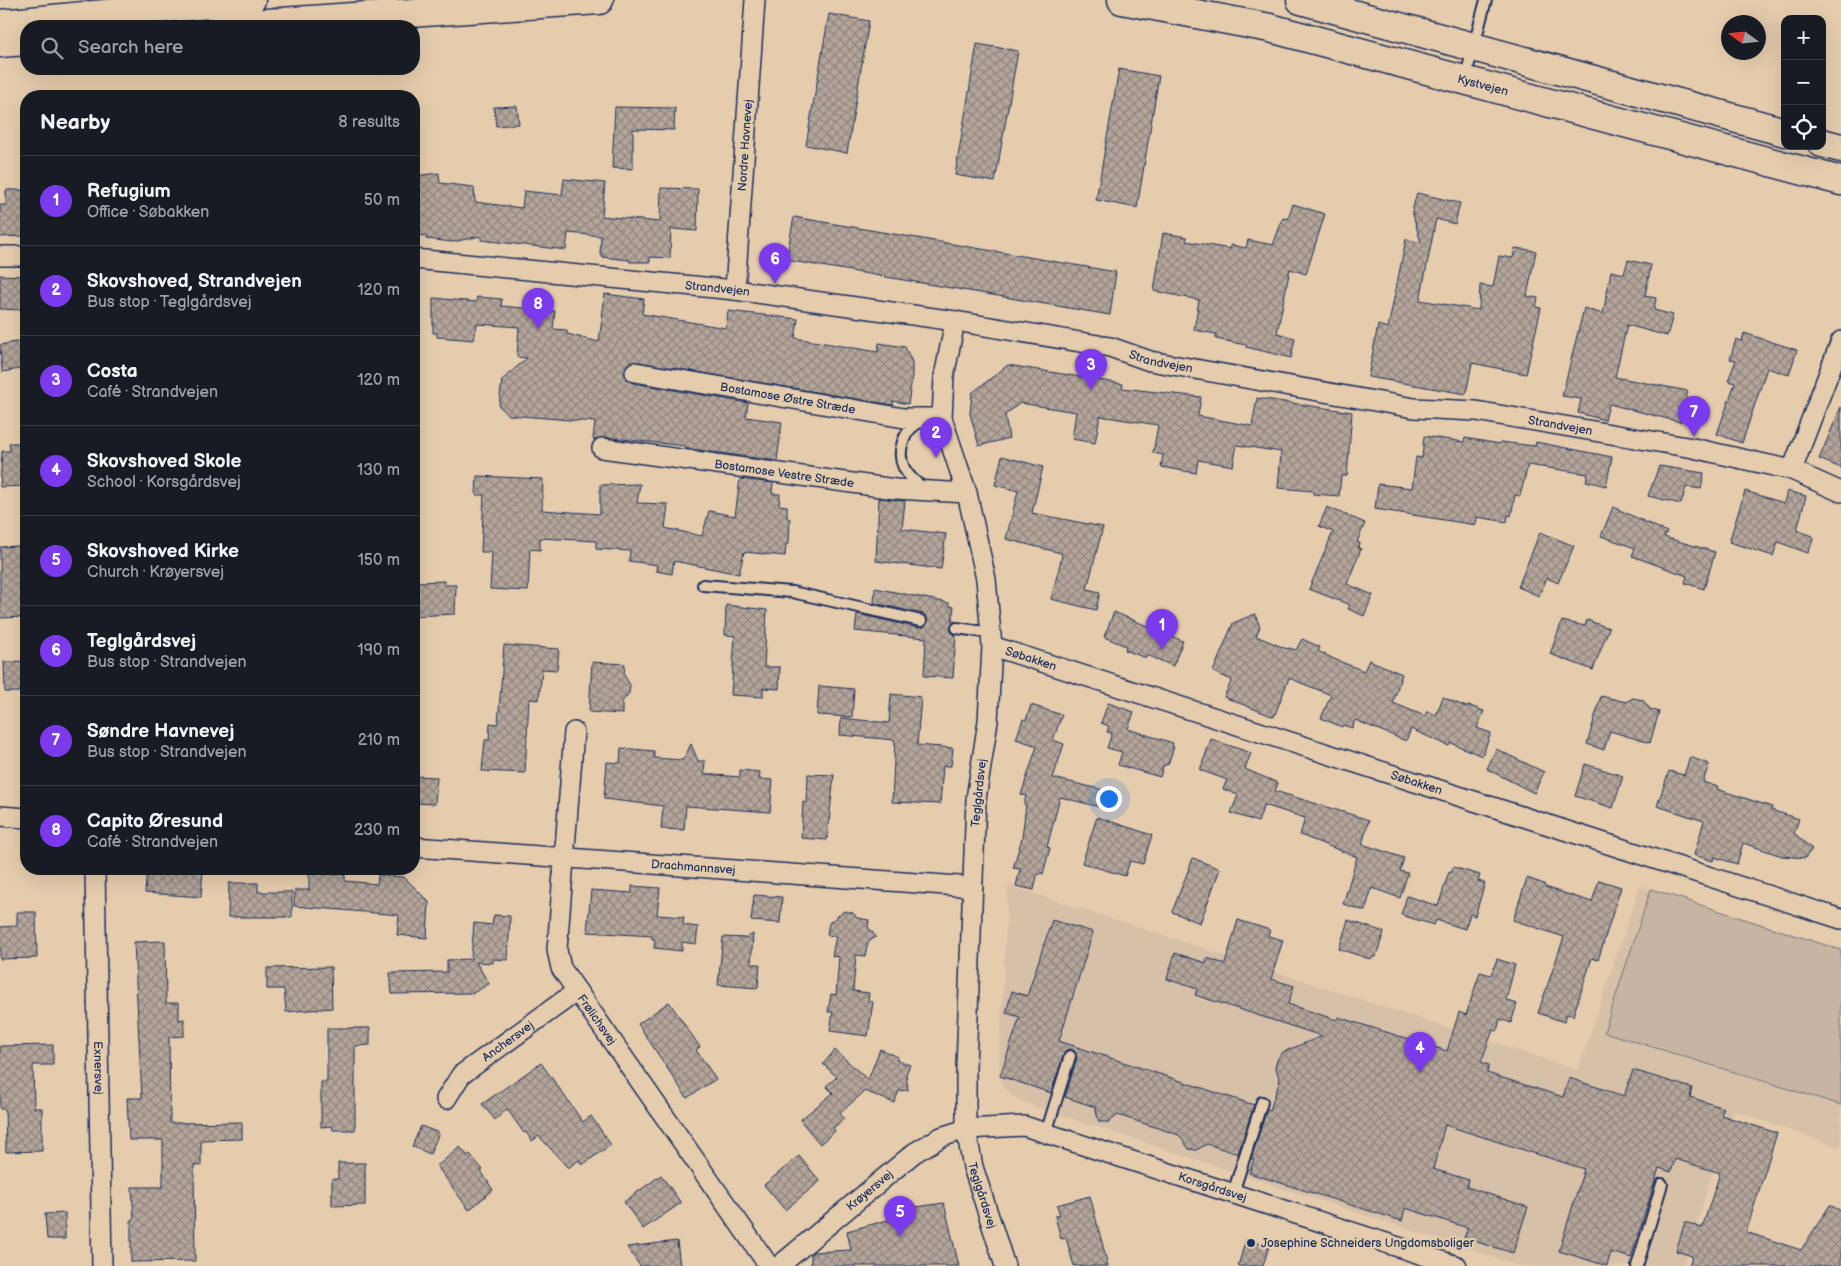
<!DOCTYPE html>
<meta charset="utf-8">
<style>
:root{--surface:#171b24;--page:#20242c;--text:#f1f3f6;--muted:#9ea1a6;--line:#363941;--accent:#7c3aed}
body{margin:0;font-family:"Balsamiq Sans",sans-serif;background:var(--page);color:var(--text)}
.controls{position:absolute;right:15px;top:15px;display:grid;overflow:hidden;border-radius:10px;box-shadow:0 5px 20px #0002}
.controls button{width:45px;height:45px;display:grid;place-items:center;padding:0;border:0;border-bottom:1px solid var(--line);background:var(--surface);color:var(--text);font:25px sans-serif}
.compass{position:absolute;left:1721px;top:15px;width:45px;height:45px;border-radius:50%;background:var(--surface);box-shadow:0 5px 20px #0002;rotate:285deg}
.you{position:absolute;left:1108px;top:798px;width:18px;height:18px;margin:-12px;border:4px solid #fff;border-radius:50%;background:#1a73e8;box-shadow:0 0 0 8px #1a73e833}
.badge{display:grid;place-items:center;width:32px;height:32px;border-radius:50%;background:var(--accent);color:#fff;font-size:16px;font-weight:700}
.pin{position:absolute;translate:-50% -41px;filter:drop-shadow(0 1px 2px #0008)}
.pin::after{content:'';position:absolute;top:26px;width:18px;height:15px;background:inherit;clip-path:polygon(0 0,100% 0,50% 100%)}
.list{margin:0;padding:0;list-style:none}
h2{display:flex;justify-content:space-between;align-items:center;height:65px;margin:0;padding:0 20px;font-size:21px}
h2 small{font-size:16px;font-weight:400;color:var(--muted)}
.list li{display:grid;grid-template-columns:32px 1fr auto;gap:15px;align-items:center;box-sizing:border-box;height:90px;padding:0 20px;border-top:1px solid var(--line)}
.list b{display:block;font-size:19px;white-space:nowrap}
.list p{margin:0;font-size:16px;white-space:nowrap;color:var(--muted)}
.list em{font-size:16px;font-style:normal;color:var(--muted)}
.icon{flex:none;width:28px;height:28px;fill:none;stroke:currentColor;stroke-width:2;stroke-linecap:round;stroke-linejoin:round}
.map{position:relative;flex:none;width:1841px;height:1266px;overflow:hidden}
.search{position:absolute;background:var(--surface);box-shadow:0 5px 20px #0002;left:20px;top:20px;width:400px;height:55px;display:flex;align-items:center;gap:12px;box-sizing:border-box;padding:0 18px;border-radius:20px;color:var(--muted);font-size:19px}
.panel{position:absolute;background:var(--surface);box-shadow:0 5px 20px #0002;left:20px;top:90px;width:400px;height:785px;border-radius:20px}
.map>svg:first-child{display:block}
.built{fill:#d6c0a7}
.pitch{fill:#c8b5a1;stroke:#727280}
.building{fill:url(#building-cross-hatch);stroke:#1b2f5e}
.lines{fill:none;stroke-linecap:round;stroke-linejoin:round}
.service-casing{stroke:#1b2f5e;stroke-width:14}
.minor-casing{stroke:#1b2f5e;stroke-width:22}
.secondary-casing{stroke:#1b2f5e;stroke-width:31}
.service{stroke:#e5ccad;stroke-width:10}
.minor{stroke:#e5ccad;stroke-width:19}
.secondary{stroke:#e5ccad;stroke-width:28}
.poi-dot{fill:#1b2f5e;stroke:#e5ccad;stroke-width:2}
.labels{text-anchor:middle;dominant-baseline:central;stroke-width:4.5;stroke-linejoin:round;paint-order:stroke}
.street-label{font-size:12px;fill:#1b2f5e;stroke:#e5ccad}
.poi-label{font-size:12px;fill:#1b2f5e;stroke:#e5ccad;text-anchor:start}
</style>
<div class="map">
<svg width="1841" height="1266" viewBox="0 0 1841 1266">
<defs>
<pattern id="building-cross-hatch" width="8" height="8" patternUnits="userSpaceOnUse" patternTransform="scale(1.25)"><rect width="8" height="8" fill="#b3a599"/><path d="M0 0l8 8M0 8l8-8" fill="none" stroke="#918780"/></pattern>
</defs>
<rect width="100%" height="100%" fill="#e5ccad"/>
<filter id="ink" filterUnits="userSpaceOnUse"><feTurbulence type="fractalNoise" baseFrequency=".02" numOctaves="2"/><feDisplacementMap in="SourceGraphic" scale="10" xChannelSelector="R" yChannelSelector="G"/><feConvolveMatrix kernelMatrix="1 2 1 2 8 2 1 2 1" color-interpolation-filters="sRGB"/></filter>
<g filter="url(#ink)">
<polygon class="built" points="1008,885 1578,1070 1640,886 1841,950 1841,1148 1733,1110 1683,1266 1520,1266 1039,1108 1012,1096 1003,1085 999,1076"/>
<polygon class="pitch" points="1651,889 1841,950 1841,1105 1604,1032"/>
<g class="building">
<polygon points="829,14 869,21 847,153 806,145"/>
<polygon points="977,44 1018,51 995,182 955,175"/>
<polygon points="1119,69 1159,76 1137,208 1096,200"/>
<polygon points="517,106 519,124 496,126 494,107"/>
<polygon points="615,107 675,108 674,130 633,129 633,169 612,168"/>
<polygon points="439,173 440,183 474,187 475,202 522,208 524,191 562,195 564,179 605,183 602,216 660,222 661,188 698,189 697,231 671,229 670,258 650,257 650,262 630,262 629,260 602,257 602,254 600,254 601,236 568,233 566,250 481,240 481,236 453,242 426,239 426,236 414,235 414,176"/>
<polygon points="6,190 26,190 26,236 0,237 0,205 6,205"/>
<polygon points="1417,193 1460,203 1455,224 1436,219 1420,300 1479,310 1480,285 1493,287 1499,256 1513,258 1515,248 1536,251 1527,296 1538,298 1536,307 1541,308 1526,374 1472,363 1466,394 1368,377 1378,325 1388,328 1406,239 1421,243 1412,211"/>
<polygon points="1293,204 1325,214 1306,274 1290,269 1277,333 1295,338 1291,358 1246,347 1246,345 1216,339 1216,334 1194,330 1199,300 1154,291 1163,233 1187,237 1186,241 1230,249 1231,245 1246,248 1248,240 1273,245 1283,218 1288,219"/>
<polygon points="794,217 1116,272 1110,315 786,260"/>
<polygon points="1628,260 1651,265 1645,296 1656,298 1654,310 1673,315 1667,336 1627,325 1615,377 1688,391 1680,422 1609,404 1605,420 1578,413 1581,399 1562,396 1584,308 1603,314 1611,271 1624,274"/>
<polygon points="0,275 25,276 23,310 0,309"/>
<polygon points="605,294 644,299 642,314 726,328 728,311 798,319 795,338 878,352 879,343 905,347 912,362 912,378 908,404 893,401 893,405 632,361 624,371 627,380 633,383 748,403 746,417 782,422 777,461 685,448 685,446 604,437 595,440 593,439 595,422 509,415 499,406 502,380 527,358 517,357 519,327 477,324 474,340 437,337 437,333 433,333 433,298 476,302 477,297 502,299 501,306 555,311 553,329 567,330 567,334 599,342"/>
<polygon points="1744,333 1797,350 1789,375 1767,368 1742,443 1717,434 1735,383 1728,381 1736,360 1730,359 1736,339 1742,341"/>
<polygon points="26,340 26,368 2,372 0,345"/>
<polygon points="1008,365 1123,384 1122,388 1201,397 1198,416 1252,426 1257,398 1352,412 1347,476 1341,476 1339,496 1313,494 1313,491 1278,488 1281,452 1237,445 1233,466 1198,460 1196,473 1161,467 1163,455 1153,453 1158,425 1100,416 1095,443 1072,439 1076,412 1020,403 1005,415 1009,438 979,446 970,414 972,393"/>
<polygon points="1841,407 1841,468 1819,459"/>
<polygon points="1424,436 1464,442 1465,438 1471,439 1500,444 1500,442 1535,446 1536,442 1612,457 1606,486 1586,481 1588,474 1528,465 1520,496 1515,495 1511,516 1508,515 1507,522 1477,517 1476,525 1375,509 1378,484 1412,488 1416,457 1422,458"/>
<polygon points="9,443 26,443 26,486 0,487 2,451 10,451"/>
<polygon points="1002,456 1043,467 1032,513 1103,527 1087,589 1100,592 1096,610 1051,599 1062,556 1061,553 1006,539 1018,491 995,485"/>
<polygon points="1659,466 1704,473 1701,489 1686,487 1681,504 1648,496"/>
<polygon points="477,476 543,479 542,510 600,514 600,485 640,484 637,503 668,504 665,528 702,536 709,511 735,516 740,479 773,483 772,494 780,494 779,505 787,506 787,518 790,519 789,544 786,544 785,556 744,552 739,574 674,561 672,574 656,571 657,565 629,561 630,551 596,549 596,541 540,538 540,550 530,549 528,591 490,589 492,552 481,552 484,495 476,495"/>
<polygon points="1745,491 1784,503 1787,491 1806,496 1797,530 1814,537 1808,553 1778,542 1773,556 1729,542"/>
<polygon points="879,498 905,501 902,529 946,534 941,569 876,561"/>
<polygon points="1327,507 1365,523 1357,542 1360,543 1358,548 1361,549 1347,584 1373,595 1364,616 1348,609 1350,605 1309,589 1333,532 1319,526"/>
<polygon points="1613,507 1667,532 1664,537 1715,552 1704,589 1685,583 1687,576 1632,556 1635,548 1601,536"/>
<polygon points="1540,532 1574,546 1558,583 1547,578 1539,596 1518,587"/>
<polygon points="18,546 20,579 26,579 26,617 0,618 0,547"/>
<polygon points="444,581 444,585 456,585 455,614 414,616 416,582"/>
<polygon points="875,588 949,603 949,606 954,607 952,621 955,621 950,627 952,633 956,635 953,678 924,676 926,638 855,631 857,614 919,628 928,623 927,619 923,614 874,603"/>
<polygon points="726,605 767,610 764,667 780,667 779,689 763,688 763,697 731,695 735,636 725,635"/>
<polygon points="1114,612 1183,641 1173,666 1147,655 1146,658 1125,650 1126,646 1104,637"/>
<polygon points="1255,614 1260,627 1256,636 1287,649 1288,648 1296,650 1302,639 1320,647 1318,651 1334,659 1364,671 1369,660 1402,674 1393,703 1425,716 1427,711 1436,715 1443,697 1466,707 1470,706 1484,711 1477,728 1491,733 1482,756 1451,743 1449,746 1411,729 1406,741 1355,720 1352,728 1343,725 1342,727 1321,718 1331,695 1289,678 1274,717 1224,697 1232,680 1213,672 1233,623"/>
<polygon points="1587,620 1609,628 1593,670 1550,654 1562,621 1585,626"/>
<polygon points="504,645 559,649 557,670 542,669 539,700 529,699 525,773 482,771 485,740 489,740 490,723 498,724"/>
<polygon points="26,661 26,692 5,692 4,662"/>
<polygon points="592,662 625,664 624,675 630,685 629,693 622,702 622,714 589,712"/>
<polygon points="819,686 854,689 852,717 817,715"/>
<polygon points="891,694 921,697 917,745 953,748 951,766 943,766 940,804 892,802 895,740 840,735 841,718 889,723"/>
<polygon points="1601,696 1626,702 1633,698 1643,700 1650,709 1659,712 1650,743 1610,731 1604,750 1587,744"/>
<polygon points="1108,703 1134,712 1128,729 1173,743 1172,747 1174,747 1168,764 1163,766 1160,777 1118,765 1122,752 1107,748 1112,733 1107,732 1109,726 1101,723"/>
<polygon points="1031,705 1062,715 1053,740 1064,744 1053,778 1108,791 1104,808 1060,797 1047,847 1050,848 1043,874 1040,873 1037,876 1034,890 1016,886 1020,869 1013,868 1022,838 1026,805 1024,804 1026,796 1021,795 1037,746 1016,739 1023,719 1026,720"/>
<polygon points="1211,739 1251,753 1245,769 1278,783 1275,791 1369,820 1362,844 1404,858 1400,871 1408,873 1400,898 1372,888 1365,911 1343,904 1357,857 1300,835 1305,818 1264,805 1258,822 1231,813 1238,795 1223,789 1227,780 1200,770"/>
<polygon points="691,744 698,761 705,761 704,774 740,777 740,770 760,772 759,779 773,780 770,812 686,806 684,830 661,829 663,806 604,799 607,762 620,763 621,748 654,751 654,758 683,760"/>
<polygon points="1496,749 1544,772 1534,793 1487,769"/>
<polygon points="1690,757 1709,764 1703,782 1718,787 1717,789 1772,807 1771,810 1799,819 1794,833 1812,849 1805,858 1782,856 1743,843 1737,864 1714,857 1713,861 1694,855 1704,821 1657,806 1669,771 1684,775"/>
<polygon points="1585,764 1623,776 1613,808 1575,796"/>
<polygon points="808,774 834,775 827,840 801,838 803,802 807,803"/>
<polygon points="414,776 437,777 435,804 414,803"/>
<polygon points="1097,817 1152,835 1143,864 1130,861 1125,876 1082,863"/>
<polygon points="1193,858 1220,869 1200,923 1172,912"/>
<polygon points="1453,867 1480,875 1478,881 1485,883 1475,916 1470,914 1465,929 1436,920 1434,925 1401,915 1407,896 1438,906 1449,872 1451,873"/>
<polygon points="147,869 203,869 201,897 145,893"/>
<polygon points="309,873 345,875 345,881 377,884 378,875 404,877 429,902 427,938 397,935 399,915 294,906 295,890 309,890"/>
<polygon points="1527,878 1544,884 1545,887 1592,902 1599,880 1621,887 1598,960 1592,958 1573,1016 1567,1014 1564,1022 1538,1013 1564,937 1513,920"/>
<polygon points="229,883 258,883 258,892 292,892 292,917 228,917"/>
<polygon points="632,886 660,888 657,915 684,917 683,925 698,927 696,944 682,942 682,951 654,948 655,939 652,939 652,936 587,932 591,890 632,893"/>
<polygon points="754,895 782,897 780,923 751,921"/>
<polygon points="844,911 853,913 857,918 869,920 868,927 876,937 868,942 865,956 856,955 853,991 869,993 868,1001 873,1002 868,1036 830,1031 833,1012 828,1012 831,994 836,995 839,957 832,956 836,936 827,935 829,923"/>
<polygon points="17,912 36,912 37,958 0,959 0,927 17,926"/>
<polygon points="494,915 510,916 508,960 493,959 493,963 476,962 489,984 473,993 392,994 390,973 447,972 447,960 471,959 474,923 492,925"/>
<polygon points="1052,920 1093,932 1059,1041 1254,1105 1238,1154 1207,1144 1196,1150 1189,1149 1179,1135 1118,1115 1109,1122 1099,1122 1095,1107 1065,1097 1077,1058 1072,1050 1068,1049 1064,1054 1051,1093 1000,1076 1020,1017 1006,1013 1012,991 1027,996"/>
<polygon points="1238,920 1270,930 1268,936 1283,940 1271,979 1294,986 1288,1004 1337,1020 1338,1017 1447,1051 1459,1012 1466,1015 1480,972 1491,975 1497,959 1515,965 1506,1000 1517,1004 1511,1023 1500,1019 1497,1031 1493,1030 1481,1062 1489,1065 1487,1073 1563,1097 1569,1078 1624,1096 1633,1070 1692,1088 1690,1097 1724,1108 1721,1115 1777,1133 1746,1232 1801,1250 1830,1205 1841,1211 1841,1266 1689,1266 1692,1256 1676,1251 1685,1222 1702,1228 1720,1173 1675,1159 1671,1172 1659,1168 1631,1258 1611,1252 1607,1266 1559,1251 1584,1169 1445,1125 1433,1169 1469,1180 1467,1187 1528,1207 1513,1253 1464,1238 1468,1228 1405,1208 1402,1221 1249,1173 1254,1159 1251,1159 1267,1109 1270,1110 1280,1080 1275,1066 1278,1058 1283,1052 1322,1036 1195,995 1197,989 1167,979 1175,953 1206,963 1207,958 1225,964"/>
<polygon points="1348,920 1384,932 1376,956 1370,959 1339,949"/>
<polygon points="753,934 751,964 760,964 758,988 718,985 723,937 746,938"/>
<polygon points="165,941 166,1003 179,1003 179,1020 184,1019 184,1036 169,1037 170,1123 242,1122 242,1139 201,1140 201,1166 194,1165 195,1261 131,1262 131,1220 134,1220 132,1187 163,1187 163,1140 129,1140 127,1098 142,1098 134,942"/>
<polygon points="331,967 332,1008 286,1012 284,989 267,989 267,968"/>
<polygon points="669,1002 700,1047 696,1050 716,1079 687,1098 638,1024"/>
<polygon points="327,1028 370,1028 370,1045 355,1046 355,1130 333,1130 332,1126 321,1127 321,1082 327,1082"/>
<polygon points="53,1045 53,1065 33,1065 34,1108 42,1108 42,1151 6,1152 5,1109 0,1109 0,1046"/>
<polygon points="880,1049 898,1057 896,1060 910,1065 906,1074 908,1090 899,1091 894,1103 865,1091 840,1113 844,1119 833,1128 835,1131 820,1144 800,1120 833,1093 826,1086 837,1077 823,1064 835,1050 868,1080"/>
<polygon points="541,1063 583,1122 591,1116 611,1145 582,1165 579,1160 568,1168 539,1136 532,1141 526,1132 524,1133 507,1109 495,1120 482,1104"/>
<polygon points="421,1126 439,1133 430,1154 412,1146"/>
<polygon points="460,1147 468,1156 470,1154 483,1170 481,1171 493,1190 469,1210 437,1166"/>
<polygon points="799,1156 820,1181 785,1210 764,1185"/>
<polygon points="338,1163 365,1163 365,1205 332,1206 332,1179 338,1179"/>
<polygon points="661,1175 681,1203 643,1229 624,1202"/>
<polygon points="1090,1196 1108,1266 1074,1266 1066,1238 1061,1239 1055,1216 1060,1215 1057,1205"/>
<polygon points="944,1203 959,1266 811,1266 811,1254 813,1252 851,1250 847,1231 903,1216 902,1209"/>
<polygon points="65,1213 65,1239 47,1239 45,1214"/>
<polygon points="1246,1239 1269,1246 1263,1266 1238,1266"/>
<polygon points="677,1241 680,1266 640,1266 627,1247"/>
</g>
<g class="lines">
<defs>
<g id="service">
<polyline points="1465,79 1486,0"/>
<path d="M922,421C904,428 896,451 904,468C908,476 916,483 924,488"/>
<polyline points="703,585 792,592 921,621"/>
<polyline points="957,628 991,633"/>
<polyline points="1046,1133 1070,1056"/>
<polyline points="1233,1193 1262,1102"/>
<polyline points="1637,1266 1662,1184"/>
</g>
<g id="minor">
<polyline points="0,256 26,256"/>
<path id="s1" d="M414,259L735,290L955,321L1110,347L1150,361L1414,408L1476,411L1693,448L1792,470L1841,492"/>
<path id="s2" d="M735,290L755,0"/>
<path id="s3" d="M955,321L944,377L942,418L967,493L986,579L992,646L988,721L976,799L966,1067V1129L973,1167L1005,1266"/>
<path id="s4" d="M635,372L904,418H942"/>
<path id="s5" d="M602,448L895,489L967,493"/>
<polyline points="1792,470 1841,341"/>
<path id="s6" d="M992,646L1841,919"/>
<path id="s7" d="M574,732L557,950L561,968L769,1266"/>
<polyline points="0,816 26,818"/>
<path id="s8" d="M414,847L973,887"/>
<path id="s9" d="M95,869L102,1266"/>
<path id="s10" d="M446,1099L461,1075L577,991"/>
<path id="s11" d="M779,1266L914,1153L941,1137L966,1129L1024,1126L1457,1266"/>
</g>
<g id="secondary">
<path id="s12" d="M1122,0L1270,28L1841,181"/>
<polyline points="1301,0 1785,132"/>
<polyline points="0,24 251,0"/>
<polyline points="222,26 599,0"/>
<polyline points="0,43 26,41"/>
<polyline points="1822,143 1841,148"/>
</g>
</defs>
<use href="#service" class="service-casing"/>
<use href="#minor" class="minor-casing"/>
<use href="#secondary" class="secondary-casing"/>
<use href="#service" class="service"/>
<use href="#minor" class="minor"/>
<use href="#secondary" class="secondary"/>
</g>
</g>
<circle class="poi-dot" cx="1251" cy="1243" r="5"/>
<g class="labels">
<g class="street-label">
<text stroke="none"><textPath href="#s12" startOffset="371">Kystvejen</textPath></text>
<text stroke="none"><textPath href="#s2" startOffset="145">Nordre Havnevej</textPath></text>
<text stroke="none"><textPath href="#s1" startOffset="305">Strandvejen</textPath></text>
<text stroke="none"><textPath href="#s1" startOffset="755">Strandvejen</textPath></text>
<text stroke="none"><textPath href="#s4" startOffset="155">Bostamose Østre Stræde</textPath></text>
<text stroke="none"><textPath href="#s1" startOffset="1160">Strandvejen</textPath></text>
<text stroke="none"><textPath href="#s5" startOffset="184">Bostamose Vestre Stræde</textPath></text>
<text stroke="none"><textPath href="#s6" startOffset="41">Søbakken</textPath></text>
<text stroke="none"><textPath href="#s6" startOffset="446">Søbakken</textPath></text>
<text transform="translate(979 793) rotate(-84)">Teglgårdsvej</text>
<text stroke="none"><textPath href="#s8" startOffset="280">Drachmannsvej</textPath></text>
<text stroke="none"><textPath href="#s7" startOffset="300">Frølichsvej</textPath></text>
<text stroke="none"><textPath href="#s10" startOffset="86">Anchersvej</textPath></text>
<text stroke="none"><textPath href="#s9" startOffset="199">Exnersvej</textPath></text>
<text stroke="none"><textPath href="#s11" startOffset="490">Korsgårdsvej</textPath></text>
<text stroke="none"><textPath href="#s11" startOffset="118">Krøyersvej</textPath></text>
<text stroke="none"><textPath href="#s3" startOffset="885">Teglgårdsvej</textPath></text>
</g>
<g class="poi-label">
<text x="1261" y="1243">Josephine Schneiders Ungdomsboliger</text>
</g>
</g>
</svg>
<div class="controls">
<button>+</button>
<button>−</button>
<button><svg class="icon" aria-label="locate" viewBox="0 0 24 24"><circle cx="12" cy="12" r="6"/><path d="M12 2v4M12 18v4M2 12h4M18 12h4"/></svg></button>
</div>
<svg class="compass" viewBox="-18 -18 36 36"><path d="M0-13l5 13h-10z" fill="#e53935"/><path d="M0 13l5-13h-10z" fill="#9ea1a6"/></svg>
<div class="you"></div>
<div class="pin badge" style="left:1162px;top:650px">1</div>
<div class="pin badge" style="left:936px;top:458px">2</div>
<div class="pin badge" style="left:1091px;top:390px">3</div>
<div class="pin badge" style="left:1420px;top:1073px">4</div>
<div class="pin badge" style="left:900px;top:1237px">5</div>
<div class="pin badge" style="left:775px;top:284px">6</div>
<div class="pin badge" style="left:1694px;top:437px">7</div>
<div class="pin badge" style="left:538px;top:329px">8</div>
<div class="search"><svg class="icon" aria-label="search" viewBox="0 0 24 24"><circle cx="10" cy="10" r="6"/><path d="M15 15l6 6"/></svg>Search here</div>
<section class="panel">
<h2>Nearby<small>8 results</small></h2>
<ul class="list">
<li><span class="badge">1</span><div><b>Refugium</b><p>Office · Søbakken</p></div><em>50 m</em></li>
<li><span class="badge">2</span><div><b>Skovshoved, Strandvejen</b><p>Bus stop · Teglgårdsvej</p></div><em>120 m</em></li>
<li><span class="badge">3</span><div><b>Costa</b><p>Café · Strandvejen</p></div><em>120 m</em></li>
<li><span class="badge">4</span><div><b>Skovshoved Skole</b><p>School · Korsgårdsvej</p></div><em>130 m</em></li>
<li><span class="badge">5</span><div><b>Skovshoved Kirke</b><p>Church · Krøyersvej</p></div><em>150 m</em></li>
<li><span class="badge">6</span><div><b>Teglgårdsvej</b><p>Bus stop · Strandvejen</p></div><em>190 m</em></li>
<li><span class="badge">7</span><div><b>Søndre Havnevej</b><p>Bus stop · Strandvejen</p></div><em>210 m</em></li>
<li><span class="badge">8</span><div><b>Capito Øresund</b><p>Café · Strandvejen</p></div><em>230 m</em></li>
</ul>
</section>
</div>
